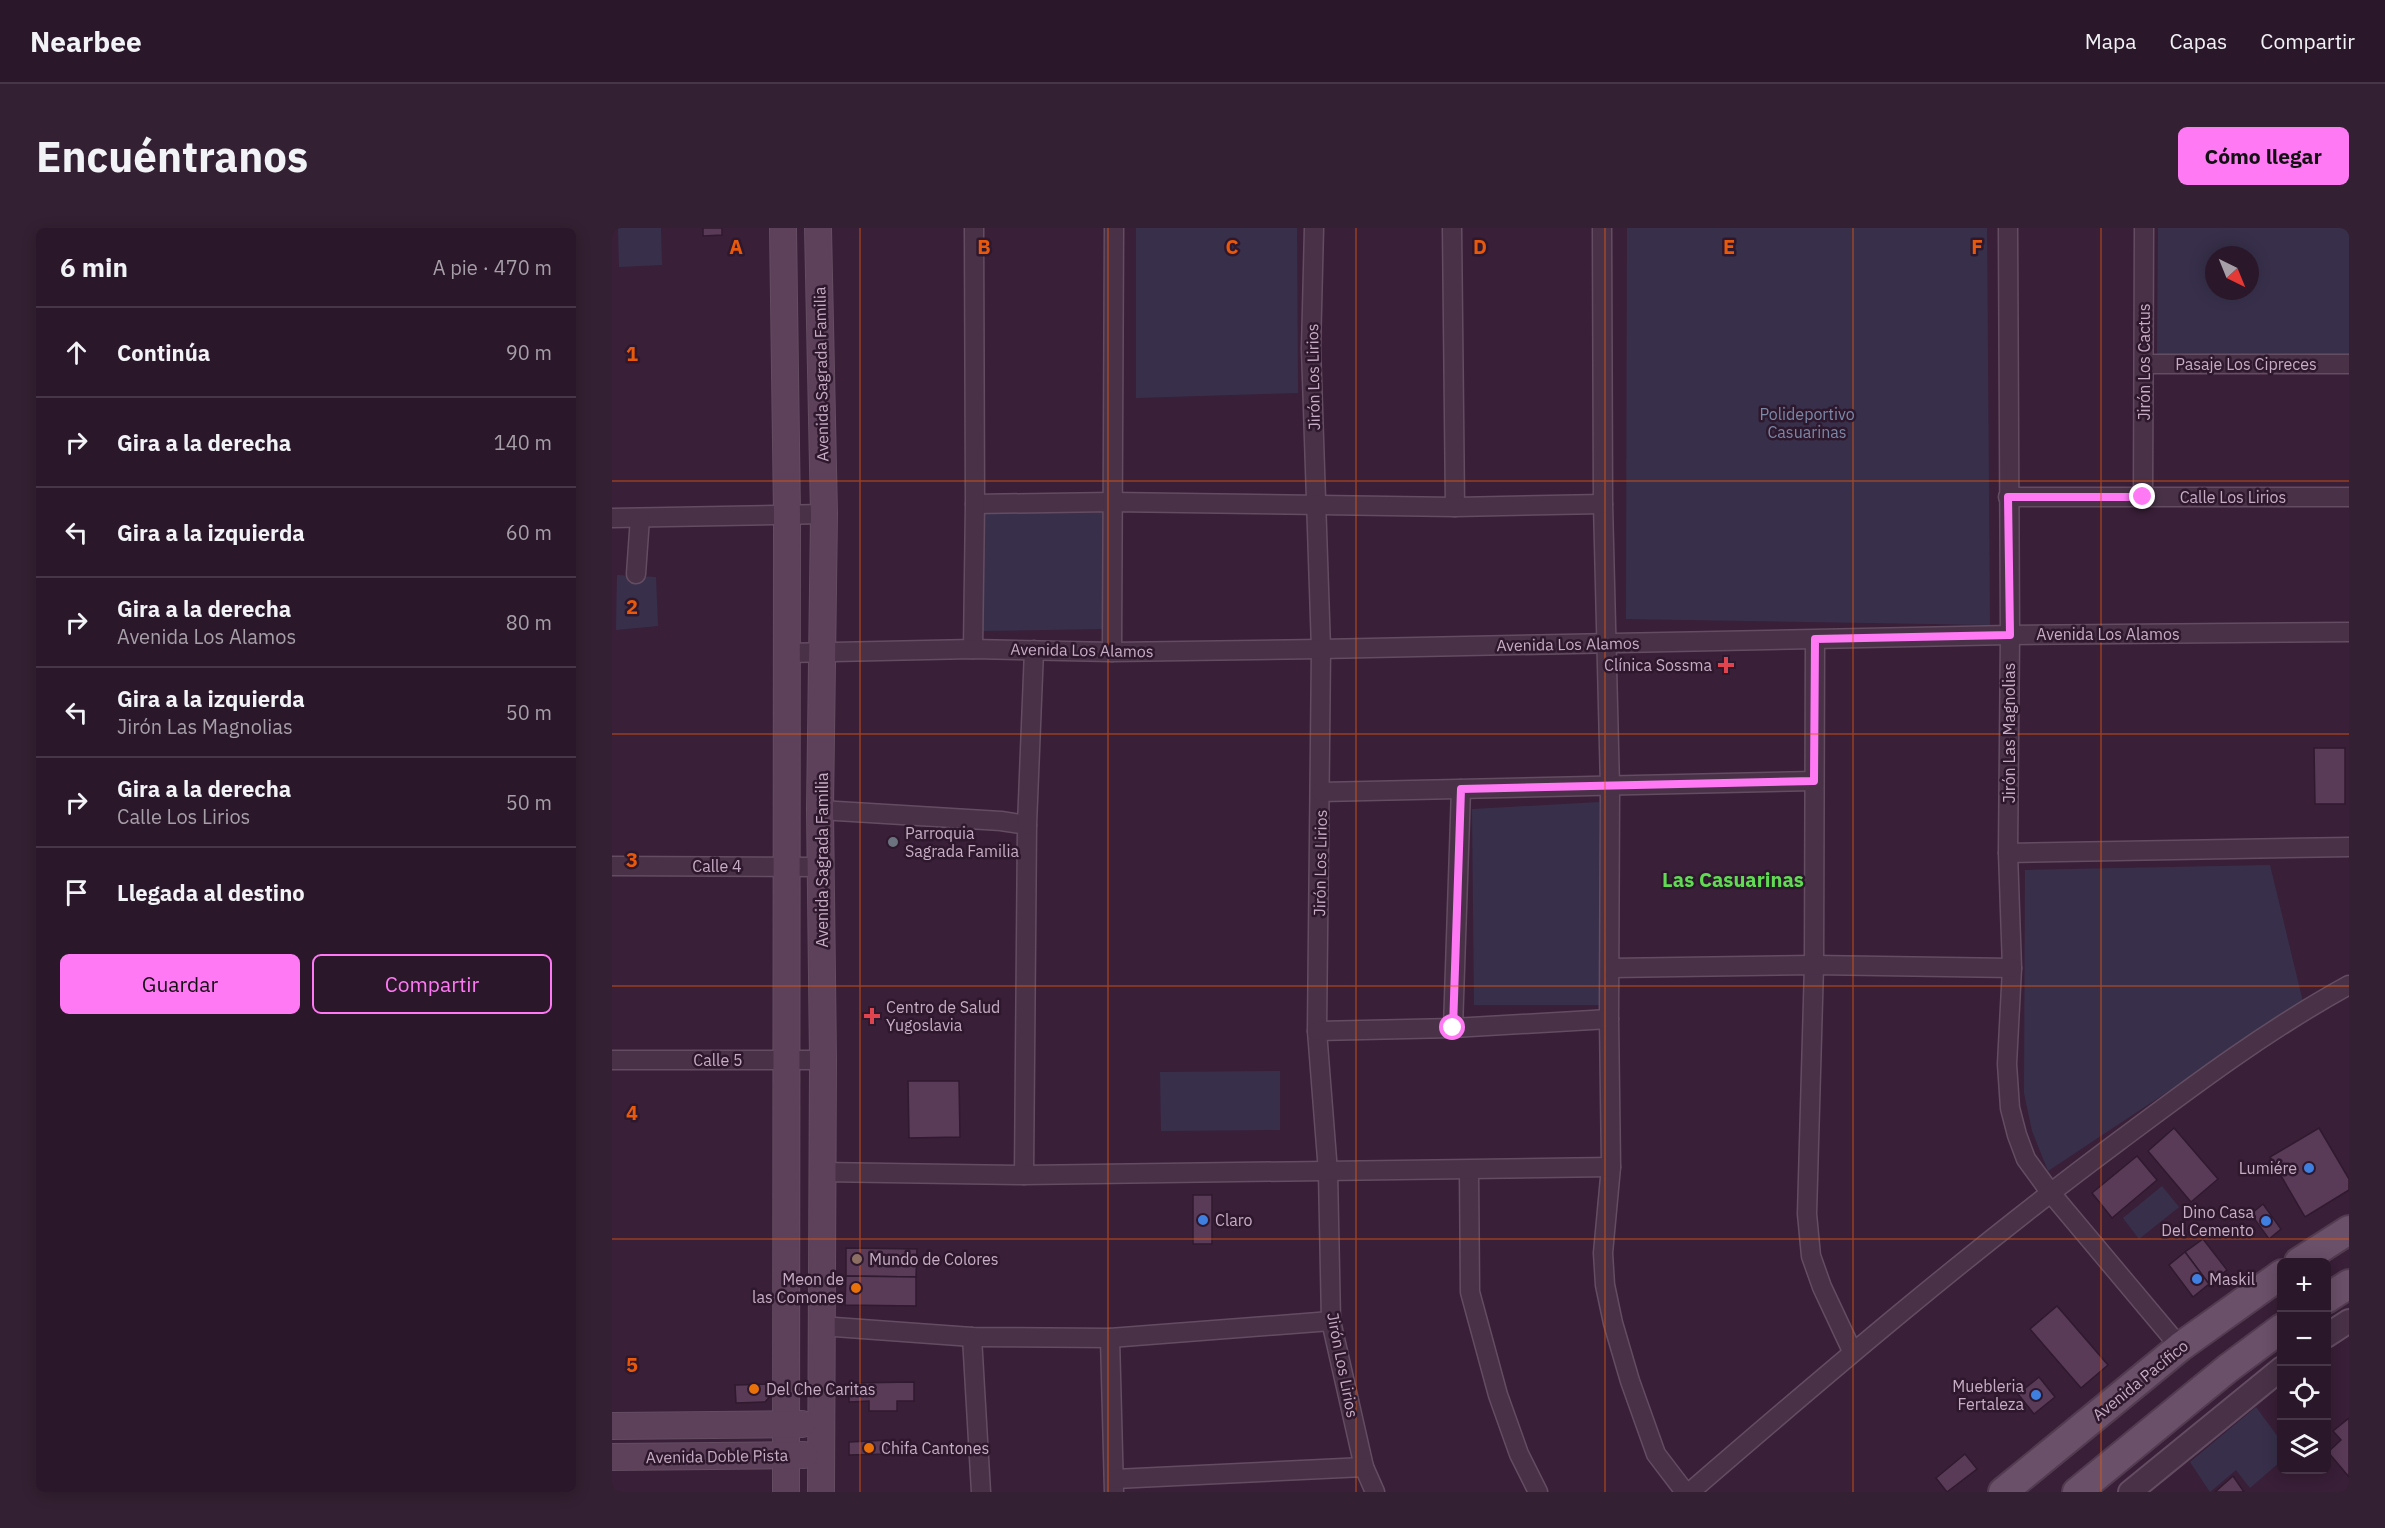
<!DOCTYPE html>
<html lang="es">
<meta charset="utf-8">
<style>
:root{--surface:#2b172a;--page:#332032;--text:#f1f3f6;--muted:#a69fa8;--line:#473647;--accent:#ff79f5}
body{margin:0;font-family:"IBM Plex Sans",sans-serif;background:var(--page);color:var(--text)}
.controls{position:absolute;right:18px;bottom:18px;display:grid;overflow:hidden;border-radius:9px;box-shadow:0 3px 15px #0003}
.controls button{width:54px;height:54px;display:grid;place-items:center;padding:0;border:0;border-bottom:2px solid var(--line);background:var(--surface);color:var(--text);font:30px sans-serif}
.compass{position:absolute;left:1593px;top:18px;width:54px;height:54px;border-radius:50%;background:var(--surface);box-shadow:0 3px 15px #0003;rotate:137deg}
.stop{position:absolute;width:18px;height:18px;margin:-14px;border:4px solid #ff79f5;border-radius:50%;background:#fff}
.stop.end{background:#ff79f5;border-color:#fff;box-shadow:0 2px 6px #0008}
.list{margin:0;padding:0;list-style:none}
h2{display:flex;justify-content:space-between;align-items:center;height:78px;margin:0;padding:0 24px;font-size:26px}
h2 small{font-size:20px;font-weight:400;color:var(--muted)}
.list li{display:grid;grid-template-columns:39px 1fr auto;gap:18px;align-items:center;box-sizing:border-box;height:90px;padding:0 24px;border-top:2px solid var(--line)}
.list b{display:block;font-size:22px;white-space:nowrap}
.list p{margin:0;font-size:20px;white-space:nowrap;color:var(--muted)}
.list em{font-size:20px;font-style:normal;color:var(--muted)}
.actions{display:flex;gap:12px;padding:18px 24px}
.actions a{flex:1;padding:14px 0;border:2px solid var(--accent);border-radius:9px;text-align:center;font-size:21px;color:var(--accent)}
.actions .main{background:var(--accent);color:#111}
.icon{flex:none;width:33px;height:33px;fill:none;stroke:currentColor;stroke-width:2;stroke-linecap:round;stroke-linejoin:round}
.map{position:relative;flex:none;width:1737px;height:1264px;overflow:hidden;border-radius:9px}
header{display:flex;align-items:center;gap:36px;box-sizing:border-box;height:84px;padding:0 30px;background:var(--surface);border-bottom:2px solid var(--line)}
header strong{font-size:28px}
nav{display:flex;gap:33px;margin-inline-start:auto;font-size:21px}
.intro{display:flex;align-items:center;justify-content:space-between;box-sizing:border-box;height:144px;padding:0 36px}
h1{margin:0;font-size:42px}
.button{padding:15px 27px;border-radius:9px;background:var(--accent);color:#111;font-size:21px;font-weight:700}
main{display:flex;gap:36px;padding:0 36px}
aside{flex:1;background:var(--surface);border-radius:9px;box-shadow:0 3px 15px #0003}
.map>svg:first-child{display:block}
.green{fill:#38304b;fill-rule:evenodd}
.building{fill:#593a57;stroke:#301a2f;stroke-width:1.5}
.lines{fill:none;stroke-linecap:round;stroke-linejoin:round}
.minor-casing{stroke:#644d63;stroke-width:21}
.tertiary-casing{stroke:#644d63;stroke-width:26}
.secondary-casing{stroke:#644d63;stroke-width:28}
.primary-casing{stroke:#533c51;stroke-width:32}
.minor{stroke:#493248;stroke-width:18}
.tertiary{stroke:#493248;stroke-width:22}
.secondary{stroke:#5d405a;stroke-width:26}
.primary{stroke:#6a5069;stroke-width:28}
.route{stroke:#ff79f5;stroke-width:8}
.grid{fill:none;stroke:#e8590c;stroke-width:1.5;stroke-opacity:0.55}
.health-dot{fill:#e0444e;stroke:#2e182d;stroke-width:2}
.worship-dot{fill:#6b7280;stroke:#2e182d;stroke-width:2}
.shop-dot{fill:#3f7fe0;stroke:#2e182d;stroke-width:2}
.education-dot{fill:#8d6e63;stroke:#2e182d;stroke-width:2}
.food-dot{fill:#e8710a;stroke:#2e182d;stroke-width:2}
.labels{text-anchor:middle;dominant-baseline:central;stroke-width:5;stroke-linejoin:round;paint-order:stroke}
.street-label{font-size:16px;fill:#c6acc4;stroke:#2e182d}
.park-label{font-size:16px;fill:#7a88a7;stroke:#2e182d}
.poi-label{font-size:16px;fill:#c6acc4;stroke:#2e182d;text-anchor:start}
.quarter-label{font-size:20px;font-weight:bold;fill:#61db53;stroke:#2e182d}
.grid-label{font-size:20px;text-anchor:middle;font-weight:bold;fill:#e8590c;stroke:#2e182d;stroke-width:5;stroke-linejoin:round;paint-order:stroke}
</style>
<header>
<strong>Nearbee</strong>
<nav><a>Mapa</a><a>Capas</a><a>Compartir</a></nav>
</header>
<div class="intro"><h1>Encuéntranos</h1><a class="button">Cómo llegar</a></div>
<main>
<aside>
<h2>6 min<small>A pie · 470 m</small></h2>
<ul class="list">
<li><svg class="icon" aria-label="ahead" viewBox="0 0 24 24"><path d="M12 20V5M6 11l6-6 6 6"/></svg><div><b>Continúa</b></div><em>90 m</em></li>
<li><svg class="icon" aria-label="right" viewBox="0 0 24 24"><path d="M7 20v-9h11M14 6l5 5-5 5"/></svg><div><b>Gira a la derecha</b></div><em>140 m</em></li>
<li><svg class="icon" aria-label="left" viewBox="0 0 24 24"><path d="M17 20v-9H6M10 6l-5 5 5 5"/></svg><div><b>Gira a la izquierda</b></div><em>60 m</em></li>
<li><svg class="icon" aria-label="right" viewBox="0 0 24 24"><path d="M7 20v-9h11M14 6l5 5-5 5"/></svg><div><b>Gira a la derecha</b><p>Avenida Los Alamos</p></div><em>80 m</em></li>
<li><svg class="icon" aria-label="left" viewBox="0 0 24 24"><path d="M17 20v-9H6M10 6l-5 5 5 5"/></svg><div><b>Gira a la izquierda</b><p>Jirón Las Magnolias</p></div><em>50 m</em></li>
<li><svg class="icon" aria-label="right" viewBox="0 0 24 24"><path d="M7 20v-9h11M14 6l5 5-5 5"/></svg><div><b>Gira a la derecha</b><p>Calle Los Lirios</p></div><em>50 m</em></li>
<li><svg class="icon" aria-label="arrive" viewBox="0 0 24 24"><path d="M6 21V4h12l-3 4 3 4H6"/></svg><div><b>Llegada al destino</b></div></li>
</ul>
<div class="actions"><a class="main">Guardar</a><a>Compartir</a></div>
</aside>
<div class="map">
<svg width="1737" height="1264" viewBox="0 0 1737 1264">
<rect width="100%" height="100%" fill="#391f38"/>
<g class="green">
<polygon points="6,0 49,0 50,37 7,39"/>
<polygon points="524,0 685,0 686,165 524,170"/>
<polygon points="1015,0 1375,0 1378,397 1014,391"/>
<path d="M1546,0H1737V128L1545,127ZM1602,27H1638V63H1602Z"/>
<polygon points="494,284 490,401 369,403 369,285"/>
<polygon points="5,347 44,349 46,398 4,402"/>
<polygon points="987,574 988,777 862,777 860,581"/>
<polygon points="1658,637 1691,774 1436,943 1420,903 1412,865 1413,642"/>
<polygon points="668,843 668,902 549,903 548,844"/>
<polygon points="1550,958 1567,979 1527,1011 1511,990"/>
<polygon points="1644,1179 1669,1213 1669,1233 1638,1260 1624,1242 1598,1264 1578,1234"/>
</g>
<g class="building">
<polygon points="91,0 110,0 110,7 91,8"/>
<polygon points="1702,520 1733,520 1733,576 1703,576"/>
<polygon points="296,853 347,853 348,909 297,910"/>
<polygon points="1562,900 1606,951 1579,974 1536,923"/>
<polygon points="1707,900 1737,951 1737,962 1693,989 1658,929"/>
<polygon points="1525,928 1545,952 1500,990 1480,965"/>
<rect x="581" y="967" width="19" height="49"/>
<polygon points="1651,976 1669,1001 1657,1011 1639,986"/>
<polygon points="1591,1011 1615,1042 1597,1056 1573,1024"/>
<polygon points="234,1020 305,1021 304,1049 234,1048"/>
<polygon points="1573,1024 1597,1056 1581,1069 1557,1037"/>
<polygon points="234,1048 304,1049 304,1078 233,1077"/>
<polygon points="1445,1078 1496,1137 1469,1160 1418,1101"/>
<polygon points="1427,1149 1443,1169 1422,1186 1406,1166"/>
<polygon points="302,1154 302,1173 285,1173 285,1183 257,1183 257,1173 237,1174 237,1155"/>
<polygon points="160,1156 160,1166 153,1174 124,1175 123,1157"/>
<polygon points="1737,1190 1737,1249 1716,1224 1729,1212 1721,1203"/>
<polygon points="277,1212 278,1226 237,1227 237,1214"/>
<polygon points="1353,1226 1365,1241 1335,1264 1324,1250"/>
<polygon points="1621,1248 1632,1264 1603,1264"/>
</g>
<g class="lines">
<defs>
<g id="minor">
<polyline points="702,0 699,121 709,421 705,803 716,944 719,1093 752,1239 763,1264"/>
<polyline points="840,0 843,279"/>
<polyline points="990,0 991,276 998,559 997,791 999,939 991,1025 993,1057 1001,1095 1018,1153 1044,1226 1073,1264"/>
<polyline points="1396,0 1398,407 1396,625 1400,740 1395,836 1398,880 1405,907 1414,931 1438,964 1568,1119"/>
<polyline points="1532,136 1737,136"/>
<polyline points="1396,269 1737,269"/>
<polyline points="1531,269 1532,0"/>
<polyline points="363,276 500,274 843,279 991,276"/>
<polyline points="0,290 212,286"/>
<polyline points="24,346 28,290"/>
<polyline points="1203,412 1202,737 1195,986 1199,1028 1210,1059 1240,1123"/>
<polyline points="361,421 363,276 362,0"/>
<polyline points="500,424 502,0"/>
<polyline points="175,425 361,421 500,424 709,421 1398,407 1737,404"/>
<polyline points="709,564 1202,553"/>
<polyline points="208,582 389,593 415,597 412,947"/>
<polyline points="415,597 422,422"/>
<polyline points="1396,625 1737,619"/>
<polyline points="0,638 209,639"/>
<polyline points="999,740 1202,737 1400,740"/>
<polyline points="841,800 849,561"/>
<polyline points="705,803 841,800 997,791"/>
<polyline points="0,832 211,832"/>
<polyline points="857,942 858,1064 886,1167 907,1226 926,1264"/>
<polyline points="209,944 412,947 999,939"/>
<polyline points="209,1098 360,1109 498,1110 719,1093"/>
<polyline points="360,1109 369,1264"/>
<polyline points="498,1110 502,1264"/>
<polyline points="503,1251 752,1239"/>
<path d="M1078,1264C1218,1143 1359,1023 1507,913C1582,857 1655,802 1737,757"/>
</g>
<g id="tertiary">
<polyline points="1714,1108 1737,1093"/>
<polyline points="1518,1264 1670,1140"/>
</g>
<g id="secondary">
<polyline points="171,0 175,287 174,1264"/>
<polyline points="206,0 212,286 208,582 211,832 209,1264"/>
<polyline points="0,1198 190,1196"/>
<polyline points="0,1229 192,1227"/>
</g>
<g id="primary">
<polyline points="1687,1034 1737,1002"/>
<polyline points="1714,1071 1737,1056"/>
<polyline points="1391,1264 1568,1119 1670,1046"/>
<polyline points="1465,1264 1615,1141 1670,1100"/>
</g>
</defs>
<use href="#minor" class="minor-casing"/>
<use href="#tertiary" class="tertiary-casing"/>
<use href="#secondary" class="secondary-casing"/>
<use href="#primary" class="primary-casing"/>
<use href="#minor" class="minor"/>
<use href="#tertiary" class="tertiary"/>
<use href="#secondary" class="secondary"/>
<use href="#primary" class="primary"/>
</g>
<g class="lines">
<polyline class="route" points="841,800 849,561 1202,553 1203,411 1398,407 1396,269 1531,269"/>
</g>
<path class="grid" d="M248,0V1264M496,0V1264M744,0V1264M993,0V1264M1241,0V1264M1489,0V1264M0,253H1737M0,506H1737M0,758H1737M0,1011H1737"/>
<g class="health-dot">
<path d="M1111 428h6v6h6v6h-6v6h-6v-6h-6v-6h6z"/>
<path d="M257 779h6v6h6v6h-6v6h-6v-6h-6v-6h6z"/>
</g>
<circle class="worship-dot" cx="281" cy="614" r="6"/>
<g class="shop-dot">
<circle cx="1697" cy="940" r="6"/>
<circle cx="591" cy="992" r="6"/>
<circle cx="1654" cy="993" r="6"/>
<circle cx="1585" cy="1051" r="6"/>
<circle cx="1424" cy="1167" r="6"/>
</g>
<circle class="education-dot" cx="245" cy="1031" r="6"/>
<g class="food-dot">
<circle cx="244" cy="1060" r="6"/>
<circle cx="142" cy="1161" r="6"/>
<circle cx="257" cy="1220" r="6"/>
</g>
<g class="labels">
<g class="street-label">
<text transform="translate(1532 134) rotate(-90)">Jirón Los Cactus</text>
<text x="1634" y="136">Pasaje Los Cipreces</text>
<text transform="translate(209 146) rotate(-91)">Avenida Sagrada Familia</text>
<text transform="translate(701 149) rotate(-91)">Jirón Los Lirios</text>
<text x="1621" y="269">Calle Los Lirios</text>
<text x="1496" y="406">Avenida Los Alamos</text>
<text transform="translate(956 416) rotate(-1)">Avenida Los Alamos</text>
<text transform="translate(470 422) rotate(1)">Avenida Los Alamos</text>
<text transform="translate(1397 505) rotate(-90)">Jirón Las Magnolias</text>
<text transform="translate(210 632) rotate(-90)">Avenida Sagrada Familia</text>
<text transform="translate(708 635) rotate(-89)">Jirón Los Lirios</text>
<text x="105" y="638">Calle 4</text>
<text x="106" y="832">Calle 5</text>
<text transform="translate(731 1137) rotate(79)">Jirón Los Lirios</text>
<text transform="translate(1528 1152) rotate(-39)">Avenida Pacífico</text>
<text transform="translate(105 1228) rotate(-1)">Avenida Doble Pista</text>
</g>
<g class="park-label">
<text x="1195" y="186">Polideportivo<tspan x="1195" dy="18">Casuarinas</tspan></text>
</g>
<g class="poi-label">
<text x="1100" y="437" text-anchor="end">Clínica Sossma</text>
<text x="293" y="605">Parroquia<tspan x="293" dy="18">Sagrada Familia</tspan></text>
<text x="274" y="779">Centro de Salud<tspan x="274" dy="18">Yugoslavia</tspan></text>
<text x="1685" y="940" text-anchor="end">Lumiére</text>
<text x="1642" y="984" text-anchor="end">Dino Casa<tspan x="1642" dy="18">Del Cemento</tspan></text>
<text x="603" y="992">Claro</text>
<text x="257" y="1031">Mundo de Colores</text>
<text x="232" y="1051" text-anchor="end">Meon de<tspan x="232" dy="18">las Comones</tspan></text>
<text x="1597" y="1051">Maskil</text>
<text x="1412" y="1158" text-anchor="end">Muebleria<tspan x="1412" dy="18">Fertaleza</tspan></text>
<text x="154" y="1161">Del Che Caritas</text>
<text x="269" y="1220">Chifa Cantones</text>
</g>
<g class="quarter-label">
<text x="1121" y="651">Las Casuarinas</text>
</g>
</g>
<g class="grid-label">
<text x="124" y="26">A</text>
<text x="372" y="26">B</text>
<text x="620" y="26">C</text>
<text x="868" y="26">D</text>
<text x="1117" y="26">E</text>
<text x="1365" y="26">F</text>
<text x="20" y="133">1</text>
<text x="20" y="386">2</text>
<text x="20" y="639">3</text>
<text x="20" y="892">4</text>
<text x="20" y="1144">5</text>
</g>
</svg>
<div class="controls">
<button>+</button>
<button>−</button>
<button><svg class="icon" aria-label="locate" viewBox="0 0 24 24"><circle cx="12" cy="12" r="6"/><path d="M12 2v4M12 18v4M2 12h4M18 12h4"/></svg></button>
<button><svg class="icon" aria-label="layers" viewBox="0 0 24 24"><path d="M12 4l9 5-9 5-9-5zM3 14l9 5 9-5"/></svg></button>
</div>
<svg class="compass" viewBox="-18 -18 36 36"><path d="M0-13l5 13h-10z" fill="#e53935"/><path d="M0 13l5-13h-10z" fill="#a69fa8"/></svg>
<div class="stop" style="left:841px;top:800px"></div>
<div class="stop end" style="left:1531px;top:269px"></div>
</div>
</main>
